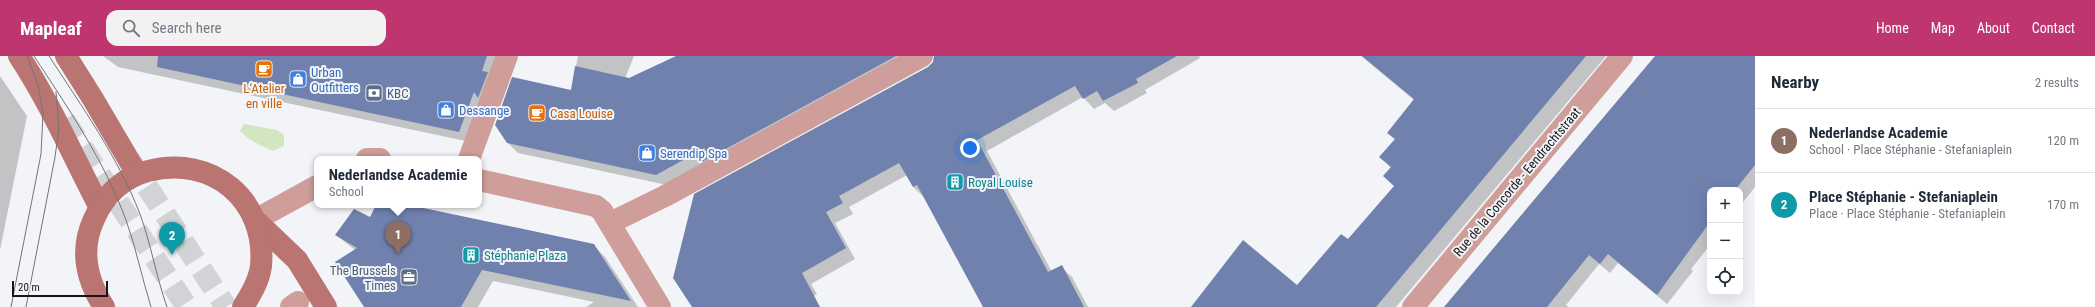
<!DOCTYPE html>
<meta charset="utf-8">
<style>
:root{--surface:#fff;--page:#f2f2f3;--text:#1f2937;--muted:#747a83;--line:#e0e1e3;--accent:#bf3570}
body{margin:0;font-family:"Roboto Condensed",sans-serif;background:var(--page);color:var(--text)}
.controls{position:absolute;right:12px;bottom:12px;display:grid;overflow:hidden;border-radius:8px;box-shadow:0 4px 16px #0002}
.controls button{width:36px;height:36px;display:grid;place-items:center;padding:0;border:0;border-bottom:1px solid var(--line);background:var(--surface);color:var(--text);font:20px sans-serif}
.scale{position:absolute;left:12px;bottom:10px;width:96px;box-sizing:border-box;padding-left:4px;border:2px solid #151617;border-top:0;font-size:11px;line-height:14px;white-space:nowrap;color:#151617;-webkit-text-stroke:3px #f2f4f7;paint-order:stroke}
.you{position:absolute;left:970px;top:92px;width:14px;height:14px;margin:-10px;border:3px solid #fff;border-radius:50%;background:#1a73e8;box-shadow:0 0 0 6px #1a73e833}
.badge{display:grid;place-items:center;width:26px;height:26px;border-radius:50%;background:var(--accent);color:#fff;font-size:13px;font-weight:700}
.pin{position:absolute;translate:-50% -33px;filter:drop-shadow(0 1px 2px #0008)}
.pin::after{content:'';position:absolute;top:21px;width:14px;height:12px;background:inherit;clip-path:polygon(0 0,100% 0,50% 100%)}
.popup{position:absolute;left:314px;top:100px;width:168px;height:52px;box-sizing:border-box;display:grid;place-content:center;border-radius:8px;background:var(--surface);filter:drop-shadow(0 1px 3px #0005);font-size:13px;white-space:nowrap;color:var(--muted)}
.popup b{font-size:15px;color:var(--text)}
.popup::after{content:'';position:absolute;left:50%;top:100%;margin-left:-8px;border:8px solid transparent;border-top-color:var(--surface)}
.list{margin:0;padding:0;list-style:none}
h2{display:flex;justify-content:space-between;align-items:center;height:52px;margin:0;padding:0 16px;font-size:17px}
h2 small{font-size:13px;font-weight:400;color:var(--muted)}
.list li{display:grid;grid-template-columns:26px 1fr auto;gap:12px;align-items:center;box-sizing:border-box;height:64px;padding:0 16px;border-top:1px solid var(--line)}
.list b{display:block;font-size:15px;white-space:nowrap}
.list p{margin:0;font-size:13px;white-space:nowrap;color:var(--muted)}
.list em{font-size:13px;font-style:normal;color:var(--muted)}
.icon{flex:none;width:22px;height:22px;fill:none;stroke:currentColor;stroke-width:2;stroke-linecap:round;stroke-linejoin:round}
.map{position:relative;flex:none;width:1755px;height:251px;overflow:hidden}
header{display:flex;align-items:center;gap:24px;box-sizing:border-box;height:56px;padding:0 20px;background:var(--accent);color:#fff}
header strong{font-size:19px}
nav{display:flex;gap:22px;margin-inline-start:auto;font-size:14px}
.search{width:280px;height:36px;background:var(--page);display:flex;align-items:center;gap:10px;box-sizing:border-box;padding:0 14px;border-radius:12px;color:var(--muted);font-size:15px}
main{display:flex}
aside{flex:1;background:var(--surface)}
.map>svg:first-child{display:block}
.green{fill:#d2e7c0}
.shadow{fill:#0003}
.building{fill:#7081ae}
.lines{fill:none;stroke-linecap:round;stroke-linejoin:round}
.highway-tunnel{stroke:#d1d3d5;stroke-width:22;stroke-dasharray:22 11;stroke-linecap:butt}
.street{stroke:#cf9e9b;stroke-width:22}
.secondary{stroke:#ba7471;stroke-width:22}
.tram{stroke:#727475;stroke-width:1}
.labels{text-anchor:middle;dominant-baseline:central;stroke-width:4;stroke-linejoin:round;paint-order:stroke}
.shop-label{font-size:13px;fill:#366cbe;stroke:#f2f4f7;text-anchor:start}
.food-label{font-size:13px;fill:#c56008;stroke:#f2f4f7}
.service-label{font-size:13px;fill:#4e5e75;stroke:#f2f4f7;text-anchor:start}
.culture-label{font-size:13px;fill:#0d838f;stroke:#f2f4f7;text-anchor:start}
.street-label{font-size:13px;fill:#151617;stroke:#f2f4f7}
</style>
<header>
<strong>Mapleaf</strong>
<div class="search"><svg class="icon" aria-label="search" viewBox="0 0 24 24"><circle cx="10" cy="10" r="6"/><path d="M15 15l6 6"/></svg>Search here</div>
<nav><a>Home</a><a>Map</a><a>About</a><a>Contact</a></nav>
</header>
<main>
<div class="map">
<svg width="1755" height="251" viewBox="0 0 1755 251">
<rect width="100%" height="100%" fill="#f2f4f7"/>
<path class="green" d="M244,68L277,74L284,79V90L273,95C262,90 248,84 240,75Z"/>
<g class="shadow">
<polygon points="103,0 502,0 470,86 118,11"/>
<polygon points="578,0 634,0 624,25 698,0 925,0 667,129 518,97 507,86 571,35"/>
<polygon points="935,0 1199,0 1200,2 1145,34 1147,37 1114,55 1105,47 1094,53 1083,41 987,95 1052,216 1061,211 1072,221 1088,251 984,251 924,141 913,131 907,119 849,151 853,158 835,167 855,203 811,228 817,238 797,251 694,251 934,7"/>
<polygon points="1361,0 1606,0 1396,251 1192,251 1297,231 1348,184 1395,130 1391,112 1381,101 1395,84 1389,77 1415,45"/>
<polygon points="1657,0 1755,0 1755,131 1740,150 1740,134 1710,134 1710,189 1691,213 1693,215 1667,248 1618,207 1610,217 1599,208 1566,249 1569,251 1446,251"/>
<polygon points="0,20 27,60 0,194"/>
<polygon points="378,149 404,149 593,189 605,201 638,251 586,251 594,246 493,225 478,251 366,251 355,194 336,179 374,165"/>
</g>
<g class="building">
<polygon points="158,0 487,0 482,15 488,16 478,42 474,36 459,76 157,11"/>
<polygon points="676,0 896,0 702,106 705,92 656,119 507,87 495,69 512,21 571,34 575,10 629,22"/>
<polygon points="934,0 1177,0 1136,23 1138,27 1103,45 1097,35 1083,43 1075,30 977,84 1048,216 1062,209 1084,251 983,251 917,129 913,131 899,107 839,140 843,147 826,156 846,192 802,217 820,251 692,251 673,222 694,138 928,11 933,6"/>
<polygon points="1362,0 1586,0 1376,251 1191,251 1243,184 1297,229 1341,178 1348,183 1394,130 1383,120 1391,111 1379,101 1395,83 1387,77 1414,43"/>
<polygon points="1655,0 1755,0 1755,109 1735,134 1710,134 1710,166 1657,239 1608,198 1600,208 1589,199 1547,251 1444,251"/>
<polygon points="376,149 409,149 594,188 631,245 482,214 461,251 364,251 335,206 357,192 335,179 354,153 370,161"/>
</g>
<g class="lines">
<g class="highway-tunnel">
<polyline points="64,64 187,251"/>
<polyline points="129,103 226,251"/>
</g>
<g class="street">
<polyline points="367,103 380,103"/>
<polyline points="469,103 507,0"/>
<polyline points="479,124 596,150 602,155 660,251"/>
<polyline points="255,164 317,130"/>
<polyline points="610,167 665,140 922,0"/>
<polyline points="291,251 298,246"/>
<polyline points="1413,251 1622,0"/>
</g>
<g class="secondary">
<path d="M19,0C50,47 73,100 99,150"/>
<polyline points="66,0 93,43 137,118"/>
<polyline points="255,164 297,204 326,251"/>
<path d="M104,251C86,223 80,193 94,163C105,138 122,122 148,115C212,98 267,144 261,210C259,225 251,238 243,251"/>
</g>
<g class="tram">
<path d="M34,0C68,52 104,104 126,164C136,192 142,222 151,251"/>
<path d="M49,0C82,51 118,101 140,158C151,188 156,220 167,251"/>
<polyline points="11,251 41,98 43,57 38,29 27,0"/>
<polyline points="26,251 55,101 59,72 56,36"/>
</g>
</g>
<defs>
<symbol id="cafe-square" viewBox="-11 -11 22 22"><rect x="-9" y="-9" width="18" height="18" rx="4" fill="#e8710a" stroke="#f2f4f7"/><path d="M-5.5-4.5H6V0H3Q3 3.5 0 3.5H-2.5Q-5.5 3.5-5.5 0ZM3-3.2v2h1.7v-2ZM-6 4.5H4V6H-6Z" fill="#fff"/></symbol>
<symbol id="shop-square" viewBox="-11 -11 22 22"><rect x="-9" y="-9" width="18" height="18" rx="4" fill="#3f7fe0" stroke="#f2f4f7"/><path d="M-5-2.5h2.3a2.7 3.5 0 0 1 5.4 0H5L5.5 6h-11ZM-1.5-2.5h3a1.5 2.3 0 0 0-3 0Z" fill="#fff"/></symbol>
<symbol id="bank-square" viewBox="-11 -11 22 22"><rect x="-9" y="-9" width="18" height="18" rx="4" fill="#5c6f8a" stroke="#f2f4f7"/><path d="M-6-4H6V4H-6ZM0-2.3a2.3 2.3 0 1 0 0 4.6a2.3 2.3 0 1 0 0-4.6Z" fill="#fff"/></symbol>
<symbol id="building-square" viewBox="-11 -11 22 22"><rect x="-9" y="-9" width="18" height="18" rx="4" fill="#0f9aa8" stroke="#f2f4f7"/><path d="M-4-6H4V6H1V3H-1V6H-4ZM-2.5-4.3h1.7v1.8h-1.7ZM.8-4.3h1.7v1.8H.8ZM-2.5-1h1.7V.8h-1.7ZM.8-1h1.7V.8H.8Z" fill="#fff"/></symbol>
<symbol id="office-square" viewBox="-11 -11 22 22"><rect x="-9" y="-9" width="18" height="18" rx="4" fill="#5c6f8a" stroke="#f2f4f7"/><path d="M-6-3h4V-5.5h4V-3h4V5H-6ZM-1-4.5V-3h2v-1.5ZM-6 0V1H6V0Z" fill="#fff"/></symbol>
</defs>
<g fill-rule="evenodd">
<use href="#cafe-square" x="254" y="3" width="20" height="20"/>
<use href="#shop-square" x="288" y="13" width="20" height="20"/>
<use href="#bank-square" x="364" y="27" width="20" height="20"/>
<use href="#shop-square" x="436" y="44" width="20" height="20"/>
<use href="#cafe-square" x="527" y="47" width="20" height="20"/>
<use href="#shop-square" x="637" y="87" width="20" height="20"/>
<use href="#building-square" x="945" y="116" width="20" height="20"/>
<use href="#building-square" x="461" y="189" width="20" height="20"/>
<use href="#office-square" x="399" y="211" width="20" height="20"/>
</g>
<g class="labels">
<g class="shop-label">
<text x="311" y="16">Urban<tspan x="311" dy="15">Outfitters</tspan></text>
<text x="459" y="54">Dessange</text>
<text x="660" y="97">Serendip Spa</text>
</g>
<g class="food-label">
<text x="264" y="32">L‘Atelier<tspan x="264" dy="15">en ville</tspan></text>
<text x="550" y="57" text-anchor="start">Casa Louise</text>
</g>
<g class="service-label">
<text x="387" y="37">KBC</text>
<text x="396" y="214" text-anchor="end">The Brussels<tspan x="396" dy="15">Times</tspan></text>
</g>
<g class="culture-label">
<text x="968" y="126">Royal Louise</text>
<text x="484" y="199">Stéphanie Plaza</text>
</g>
<g class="street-label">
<text transform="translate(1517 126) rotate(-50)">Rue de la Concorde - Eendrachtstraat</text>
</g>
</g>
</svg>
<div class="controls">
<button>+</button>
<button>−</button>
<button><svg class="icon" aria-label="locate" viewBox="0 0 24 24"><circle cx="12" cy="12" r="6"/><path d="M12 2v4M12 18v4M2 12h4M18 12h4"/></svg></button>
</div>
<div class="scale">20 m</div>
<div class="you"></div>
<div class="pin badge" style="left:398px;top:198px;background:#8d6e63">1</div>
<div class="popup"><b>Nederlandse Academie</b>School</div>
<div class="pin badge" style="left:172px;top:199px;background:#0f9aa8">2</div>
</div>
<aside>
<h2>Nearby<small>2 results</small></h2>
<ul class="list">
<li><span class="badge" style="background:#8d6e63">1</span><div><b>Nederlandse Academie</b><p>School · Place Stéphanie - Stefaniaplein</p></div><em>120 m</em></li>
<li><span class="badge" style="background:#0f9aa8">2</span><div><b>Place Stéphanie - Stefaniaplein</b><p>Place · Place Stéphanie - Stefaniaplein</p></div><em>170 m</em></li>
</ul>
</aside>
</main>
